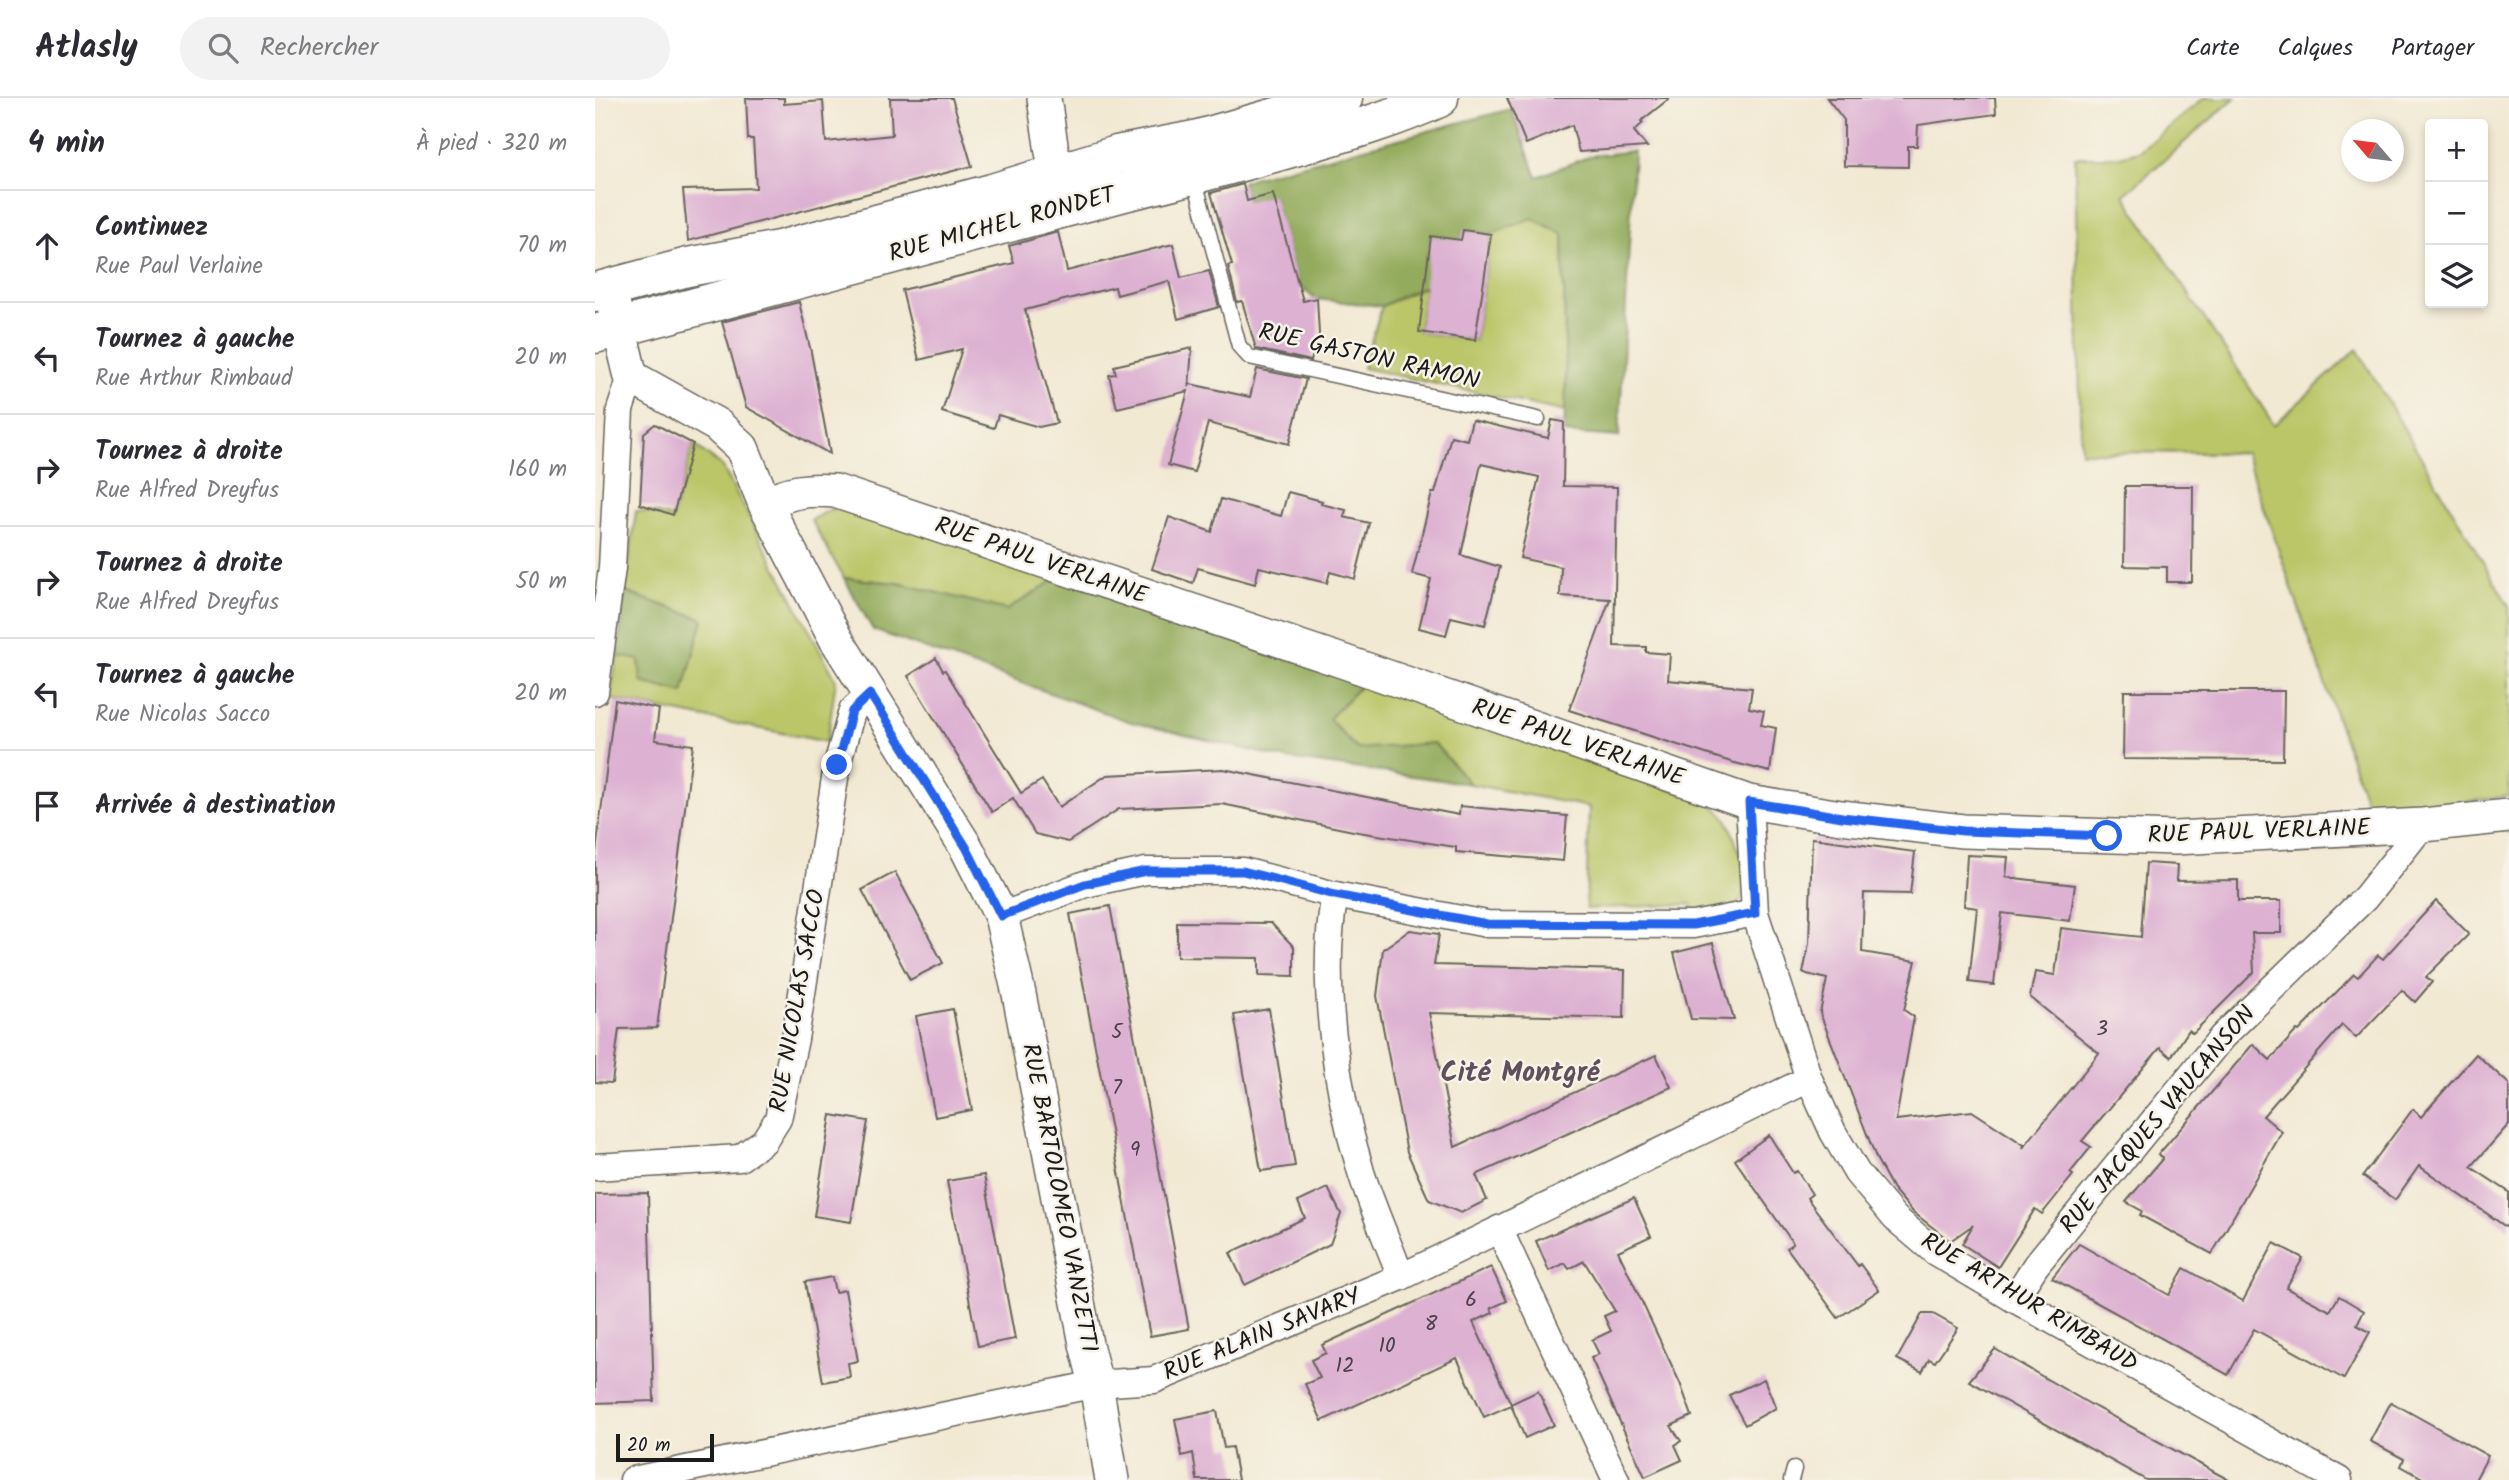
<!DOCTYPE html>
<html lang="fr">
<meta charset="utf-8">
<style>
:root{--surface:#fff;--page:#f2f2f3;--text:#2b2b33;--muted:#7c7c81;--line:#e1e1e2}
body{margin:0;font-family:Kalam,sans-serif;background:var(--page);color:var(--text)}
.controls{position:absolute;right:21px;top:21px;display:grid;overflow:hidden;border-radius:7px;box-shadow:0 4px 10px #0003}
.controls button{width:63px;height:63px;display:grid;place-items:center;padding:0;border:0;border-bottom:2px solid var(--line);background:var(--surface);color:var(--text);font:35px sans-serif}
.compass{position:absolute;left:1746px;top:21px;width:63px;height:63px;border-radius:50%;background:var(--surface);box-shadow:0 4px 10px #0003;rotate:298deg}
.scale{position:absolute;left:21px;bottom:18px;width:98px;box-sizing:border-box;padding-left:7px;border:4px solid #1c1c1c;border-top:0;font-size:19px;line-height:24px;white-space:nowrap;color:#1c1c1c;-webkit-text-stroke:5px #f7f3e8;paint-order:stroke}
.stop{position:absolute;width:21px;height:21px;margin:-16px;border:5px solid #2563eb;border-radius:50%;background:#fff}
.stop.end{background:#2563eb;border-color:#fff;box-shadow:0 2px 7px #0008}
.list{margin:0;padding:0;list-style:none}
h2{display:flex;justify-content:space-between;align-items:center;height:91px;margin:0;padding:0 28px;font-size:30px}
h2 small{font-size:23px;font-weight:400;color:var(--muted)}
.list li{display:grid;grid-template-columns:46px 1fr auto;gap:21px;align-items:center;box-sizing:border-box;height:112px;padding:0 28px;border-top:2px solid var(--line)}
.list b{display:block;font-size:26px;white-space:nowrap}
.list p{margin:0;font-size:23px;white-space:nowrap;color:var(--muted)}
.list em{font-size:23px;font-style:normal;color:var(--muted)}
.icon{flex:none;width:38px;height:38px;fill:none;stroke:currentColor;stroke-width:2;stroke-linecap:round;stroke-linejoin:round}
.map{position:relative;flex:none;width:1914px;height:1382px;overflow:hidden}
header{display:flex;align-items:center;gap:42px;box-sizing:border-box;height:98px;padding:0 35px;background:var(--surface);border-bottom:2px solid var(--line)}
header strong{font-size:33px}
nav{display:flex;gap:38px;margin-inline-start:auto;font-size:24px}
.search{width:490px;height:63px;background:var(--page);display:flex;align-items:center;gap:18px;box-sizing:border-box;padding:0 24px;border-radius:38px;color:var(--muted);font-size:26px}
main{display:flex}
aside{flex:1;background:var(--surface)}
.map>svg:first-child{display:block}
.green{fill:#bac668;stroke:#6b7142;stroke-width:2}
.forest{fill:#93ab5c;stroke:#58643c;stroke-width:2}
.building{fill:#ddb1d2}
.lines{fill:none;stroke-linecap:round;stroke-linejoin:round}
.service-casing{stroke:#67645c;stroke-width:17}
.minor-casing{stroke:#67645c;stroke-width:29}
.tertiary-casing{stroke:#67645c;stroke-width:36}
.secondary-casing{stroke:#67645c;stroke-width:41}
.service{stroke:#fff;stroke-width:14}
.minor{stroke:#fff;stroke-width:26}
.tertiary{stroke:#fff;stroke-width:33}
.secondary{stroke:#fff;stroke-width:38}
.route{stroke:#2563eb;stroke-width:9}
.labels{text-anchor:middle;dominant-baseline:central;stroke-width:5;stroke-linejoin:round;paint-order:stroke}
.number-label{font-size:21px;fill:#4c414a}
.street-label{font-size:24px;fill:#1c1c1c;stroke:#f7f3e8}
.quarter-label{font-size:28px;font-weight:bold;fill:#60505c;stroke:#f7f3e8}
</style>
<header>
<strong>Atlasly</strong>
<div class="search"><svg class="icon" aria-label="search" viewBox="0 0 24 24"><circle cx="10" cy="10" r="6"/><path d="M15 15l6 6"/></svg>Rechercher</div>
<nav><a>Carte</a><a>Calques</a><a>Partager</a></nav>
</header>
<main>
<aside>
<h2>4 min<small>À pied · 320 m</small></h2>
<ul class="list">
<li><svg class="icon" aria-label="ahead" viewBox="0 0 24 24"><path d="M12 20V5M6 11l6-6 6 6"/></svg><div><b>Continuez</b><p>Rue Paul Verlaine</p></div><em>70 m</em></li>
<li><svg class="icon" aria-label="left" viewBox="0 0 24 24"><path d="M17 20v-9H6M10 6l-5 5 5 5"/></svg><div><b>Tournez à gauche</b><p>Rue Arthur Rimbaud</p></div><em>20 m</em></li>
<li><svg class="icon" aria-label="right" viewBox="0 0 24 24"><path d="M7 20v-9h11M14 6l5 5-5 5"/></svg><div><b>Tournez à droite</b><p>Rue Alfred Dreyfus</p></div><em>160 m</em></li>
<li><svg class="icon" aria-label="right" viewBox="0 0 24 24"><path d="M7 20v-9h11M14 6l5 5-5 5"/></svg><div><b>Tournez à droite</b><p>Rue Alfred Dreyfus</p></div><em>50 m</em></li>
<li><svg class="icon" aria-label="left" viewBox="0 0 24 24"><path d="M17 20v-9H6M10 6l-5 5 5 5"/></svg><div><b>Tournez à gauche</b><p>Rue Nicolas Sacco</p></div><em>20 m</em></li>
<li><svg class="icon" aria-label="arrive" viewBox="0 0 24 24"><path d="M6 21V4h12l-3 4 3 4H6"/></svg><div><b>Arrivée à destination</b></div></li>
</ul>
</aside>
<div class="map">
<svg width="1914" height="1382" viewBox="0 0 1914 1382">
<rect width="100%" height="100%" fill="#f7f3e8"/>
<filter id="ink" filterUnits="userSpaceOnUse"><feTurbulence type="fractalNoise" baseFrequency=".0143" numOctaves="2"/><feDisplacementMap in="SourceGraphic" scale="14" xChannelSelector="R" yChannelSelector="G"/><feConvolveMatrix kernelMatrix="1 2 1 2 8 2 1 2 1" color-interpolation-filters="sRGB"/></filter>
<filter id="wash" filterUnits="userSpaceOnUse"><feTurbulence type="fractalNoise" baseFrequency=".00686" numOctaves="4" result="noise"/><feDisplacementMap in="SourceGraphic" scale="28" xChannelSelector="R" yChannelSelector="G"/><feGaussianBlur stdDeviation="1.57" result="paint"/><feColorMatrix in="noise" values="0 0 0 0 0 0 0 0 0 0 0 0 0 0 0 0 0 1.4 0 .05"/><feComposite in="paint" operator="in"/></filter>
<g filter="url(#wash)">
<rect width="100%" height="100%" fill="#f2e9d3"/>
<g class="green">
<polygon points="1609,0 1640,0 1529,97 1679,327 1762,251 1914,508 1914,698 1775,716 1650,355 1486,354 1480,59 1521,59 1544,53"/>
<polygon points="937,120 968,136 971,314 768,270 787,208 830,188 824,234 880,242 896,136"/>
<polygon points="98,346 127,368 241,582 232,644 15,601 22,558 44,561 47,584 88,594 108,521 30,494 41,413 60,415 77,420"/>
<polygon points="247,405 464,479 412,512 303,485 249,480 216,422"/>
<polygon points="768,585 1116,705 1132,721 1147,761 1151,787 1145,803 1129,816 1099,814 1096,806 991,811 994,709 875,686 839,645 762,652 734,621"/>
</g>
<g class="forest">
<polygon points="916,11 942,79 995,58 1039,53 1024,339 969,335 971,288 968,136 937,120 896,136 868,132 866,142 830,188 787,208 720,201 703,187 678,97 652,103 647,84 657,80"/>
<polygon points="464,479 768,585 734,621 762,651 839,645 875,686 692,661 536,624 278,532 249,480 303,485 412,512"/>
<polygon points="30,494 108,521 88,595 46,584 44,562 22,558"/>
</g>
<g id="blocks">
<g class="building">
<polygon points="151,0 189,0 189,6 228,3 231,44 297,37 295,0 357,0 377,68 93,143 88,92 161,90 158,41 153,41"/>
<polygon points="912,0 1075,0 1046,23 1048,25 1039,33 1052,49 984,54 977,27 931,46"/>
<polygon points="1232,0 1400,0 1401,16 1323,27 1322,48 1313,48 1313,69 1249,68 1249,22"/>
<polygon points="648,86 652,103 678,96 708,203 722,200 724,236 716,263 661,251 647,203 642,204 633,168 637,167 616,95"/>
<polygon points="868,132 896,136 880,242 824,234 836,138 866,142"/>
<polygon points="463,134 472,173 578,146 586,180 614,173 624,209 583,221 574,183 522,197 520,189 430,212 462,325 444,329 403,317 399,330 347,314 367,251 324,262 307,192 419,165 414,148"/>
<polygon points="204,204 216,254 235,356 151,309 127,224"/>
<polygon points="597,250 594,289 595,286 655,299 662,271 711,281 694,346 613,325 599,374 573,367 593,293 522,310 514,277 521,276 519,268"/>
<polygon points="877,322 953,340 957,322 969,324 968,388 1022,389 1019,548 1051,549 1051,554 1075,556 1073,582 1157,590 1154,610 1169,613 1166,627 1181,630 1175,674 1136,664 974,612 1015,501 965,498 966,469 925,460 944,379 886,366 866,457 905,469 890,527 856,519 851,537 824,530 836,481 817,476 837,395 840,395 856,338 872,342"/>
<polygon points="60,326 98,346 78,417 45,406 49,335"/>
<polygon points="1530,388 1598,388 1597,484 1572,484 1572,469 1529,468"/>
<polygon points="693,394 727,403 726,406 751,412 749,419 774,425 760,481 735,474 732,485 664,469 660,486 603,470 598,485 557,471 574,419 617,434 626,401 686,418"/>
<polygon points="341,560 348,573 350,572 426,695 447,682 464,709 512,677 628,671 864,717 865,708 972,718 968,763 861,754 861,749 763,734 627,706 524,711 473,744 440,736 418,700 397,714 313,578"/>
<polygon points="1529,593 1689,593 1688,662 1528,661"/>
<polygon points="20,602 64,611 60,642 98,647 62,930 24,931 17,985 0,984 0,762"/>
<polygon points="1217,740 1320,754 1315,796 1269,795 1267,854 1321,863 1309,912 1319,919 1301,1022 1377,1013 1429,1047 1428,1050 1504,955 1435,899 1440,874 1460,877 1466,830 1546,839 1551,765 1582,767 1581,783 1643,782 1643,803 1686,803 1686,835 1657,835 1659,874 1598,935 1594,932 1576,959 1565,950 1487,1043 1496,1049 1475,1075 1478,1077 1447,1116 1440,1111 1403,1169 1367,1146 1378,1127 1355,1143 1318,1114 1298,1091 1282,1062 1225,915 1232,881 1208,875 1214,846"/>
<polygon points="1372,757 1413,759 1411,779 1480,787 1475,823 1407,815 1399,887 1374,884 1382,810 1369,808"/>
<polygon points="300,774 348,865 315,882 267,792"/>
<polygon points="1841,803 1874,836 1831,879 1837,884 1820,904 1807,892 1761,940 1747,927 1668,1018 1687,1034 1617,1156 1545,1117 1547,1113 1531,1104 1568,1060 1563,1057 1658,946 1675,962 1702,932 1704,933 1759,876 1763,879 1783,857 1788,861"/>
<polygon points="515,808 594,1231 555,1238 475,816"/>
<polygon points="582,824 676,825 699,849 699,878 664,877 664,860 582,859"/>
<polygon points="815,832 844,836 839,867 1030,872 1029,920 834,915 860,1049 1061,957 1076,989 881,1077 892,1102 866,1115 834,1102 812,1054 782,898 788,851"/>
<polygon points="1118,845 1133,901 1139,922 1096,921 1079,855"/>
<polygon points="358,911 377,1012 340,1019 321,918"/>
<polygon points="674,911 700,1068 666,1073 639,917"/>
<polygon points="1881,956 1914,986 1914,1026 1876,1069 1914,1094 1914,1131 1824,1068 1800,1102 1768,1078 1818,1011 1826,1019"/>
<polygon points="236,1017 273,1023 256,1124 219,1118"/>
<polygon points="1174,1037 1198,1075 1202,1073 1217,1096 1212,1100 1263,1168 1265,1166 1284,1192 1243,1220 1192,1150 1198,1145 1140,1062"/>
<polygon points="389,1077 420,1241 383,1248 352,1083"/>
<polygon points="733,1090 746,1116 735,1146 650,1187 635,1155 710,1120 703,1104"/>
<polygon points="53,1095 59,1303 0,1305 0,1096"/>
<polygon points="1039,1100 1056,1138 1023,1153 1085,1285 1097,1318 1076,1328 1086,1343 1080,1347 1087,1362 1050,1379 996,1260 1004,1256 997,1242 1016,1233 1009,1218 1020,1213 989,1163 974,1171 970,1165 954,1173 941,1143"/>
<polygon points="1679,1145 1708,1160 1691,1190 1735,1213 1744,1198 1769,1213 1762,1227 1775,1234 1749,1281 1659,1231 1633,1277 1457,1180 1484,1146 1574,1197 1589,1170 1648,1203"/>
<polygon points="896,1169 912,1203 896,1210 898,1215 878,1224 916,1306 943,1293 959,1327 930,1340 916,1307 889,1319 862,1260 727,1323 710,1286 725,1280 716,1262 731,1255 727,1247"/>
<polygon points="237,1179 240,1194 250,1192 263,1263 253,1265 255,1279 228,1284 210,1184"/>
<polygon points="1327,1216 1338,1216 1363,1230 1340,1264 1334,1261 1327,1274 1302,1261"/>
<polygon points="1400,1251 1500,1309 1634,1382 1551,1382 1374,1283"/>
<polygon points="1169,1281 1181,1310 1150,1327 1134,1297"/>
<polygon points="1796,1304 1893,1358 1880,1382 1831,1382 1806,1368 1809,1361 1775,1343"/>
<polygon points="622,1313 629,1350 637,1349 643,1382 602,1382 598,1355 587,1358 580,1321"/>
</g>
</g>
</g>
<g filter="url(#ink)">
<use href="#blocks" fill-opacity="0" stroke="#67645c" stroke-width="2"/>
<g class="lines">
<defs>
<g id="service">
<polyline points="599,79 644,248 654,259 943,321"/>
<polyline points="1196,1382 1199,1371"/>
</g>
<g id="minor">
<polyline points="0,594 17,470 25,312 36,279"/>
<polyline points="1154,704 1160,815 1214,981 1238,1034 1262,1075 1300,1120 1340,1154 1419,1201 1744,1382"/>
<path d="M740,797C724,880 741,992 766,1074C777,1109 793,1144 806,1179"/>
<polyline points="406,818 490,786 551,773 648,773 740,797 892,826 1098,827 1160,815"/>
<polyline points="0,1069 145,1060 169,1043 183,1021 200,941 242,667 257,613 275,596"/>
<polyline points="904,1131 1021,1382"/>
<polyline points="1419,1201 1441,1167 1627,939 1770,800 1828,727"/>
<polyline points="38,1382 501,1286 559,1282 806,1179 1214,981"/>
</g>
<g id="tertiary">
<polyline points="449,0 457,54 468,101"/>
<polyline points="18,204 36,279 122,327 147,350 170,406 241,541 371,749 406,818 424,896 491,1246 501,1286 517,1382"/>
<path d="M170,406C194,393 213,391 240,393L747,563L1154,704L1246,719L1368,733L1580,740L1828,727L1914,718"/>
</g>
<g id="secondary">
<polyline points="0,194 93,169 184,152 397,95 522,57 600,42 748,0"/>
<path d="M0,236L533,93C590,80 647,64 703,48C752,34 799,21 844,0"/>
</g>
</defs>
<use href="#service" class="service-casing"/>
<use href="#minor" class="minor-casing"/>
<use href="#tertiary" class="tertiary-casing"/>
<use href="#secondary" class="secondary-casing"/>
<use href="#service" class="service"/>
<use href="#minor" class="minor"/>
<use href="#tertiary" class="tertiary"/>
<use href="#secondary" class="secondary"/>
</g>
</g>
<g class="lines" filter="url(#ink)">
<polyline class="route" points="242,667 257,613 275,596 371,749 406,818 490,786 551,773 648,773 740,797 892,826 1098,827 1160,815 1154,704 1247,719 1368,733 1512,738"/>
</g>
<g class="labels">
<g class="number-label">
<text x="1507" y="931">3</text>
<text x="522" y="934">5</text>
<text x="522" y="990">7</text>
<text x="540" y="1052">9</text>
<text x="876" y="1202">6</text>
<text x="836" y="1226">8</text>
<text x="792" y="1248">10</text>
<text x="750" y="1268">12</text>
</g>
<g class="street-label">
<text transform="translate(407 127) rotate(-15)">RUE MICHEL RONDET</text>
<text transform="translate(774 259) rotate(13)">RUE GASTON RAMON</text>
<text transform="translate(446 463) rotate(19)">RUE PAUL VERLAINE</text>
<text transform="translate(983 645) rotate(19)">RUE PAUL VERLAINE</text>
<text transform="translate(1664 734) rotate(-2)">RUE PAUL VERLAINE</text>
<text transform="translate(203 903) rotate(-80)">RUE NICOLAS SACCO</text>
<text transform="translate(1563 1022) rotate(-50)">RUE JACQUES VAUCANSON</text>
<text transform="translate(464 1100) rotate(79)">RUE BARTOLOMEO VANZETTI</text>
<text transform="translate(1434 1205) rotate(31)">RUE ARTHUR RIMBAUD</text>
<text transform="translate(667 1237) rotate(-22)">RUE ALAIN SAVARY</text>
</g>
<g class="quarter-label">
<text x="925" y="975">Cité Montgré</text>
</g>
</g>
</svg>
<div class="controls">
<button>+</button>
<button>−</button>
<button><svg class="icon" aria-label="layers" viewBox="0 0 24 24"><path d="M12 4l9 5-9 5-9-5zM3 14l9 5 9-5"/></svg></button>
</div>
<svg class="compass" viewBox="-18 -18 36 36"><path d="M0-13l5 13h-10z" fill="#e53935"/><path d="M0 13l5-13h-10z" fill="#7c7c81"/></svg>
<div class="scale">20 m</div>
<div class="stop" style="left:1512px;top:738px"></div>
<div class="stop end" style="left:242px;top:667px"></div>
</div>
</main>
